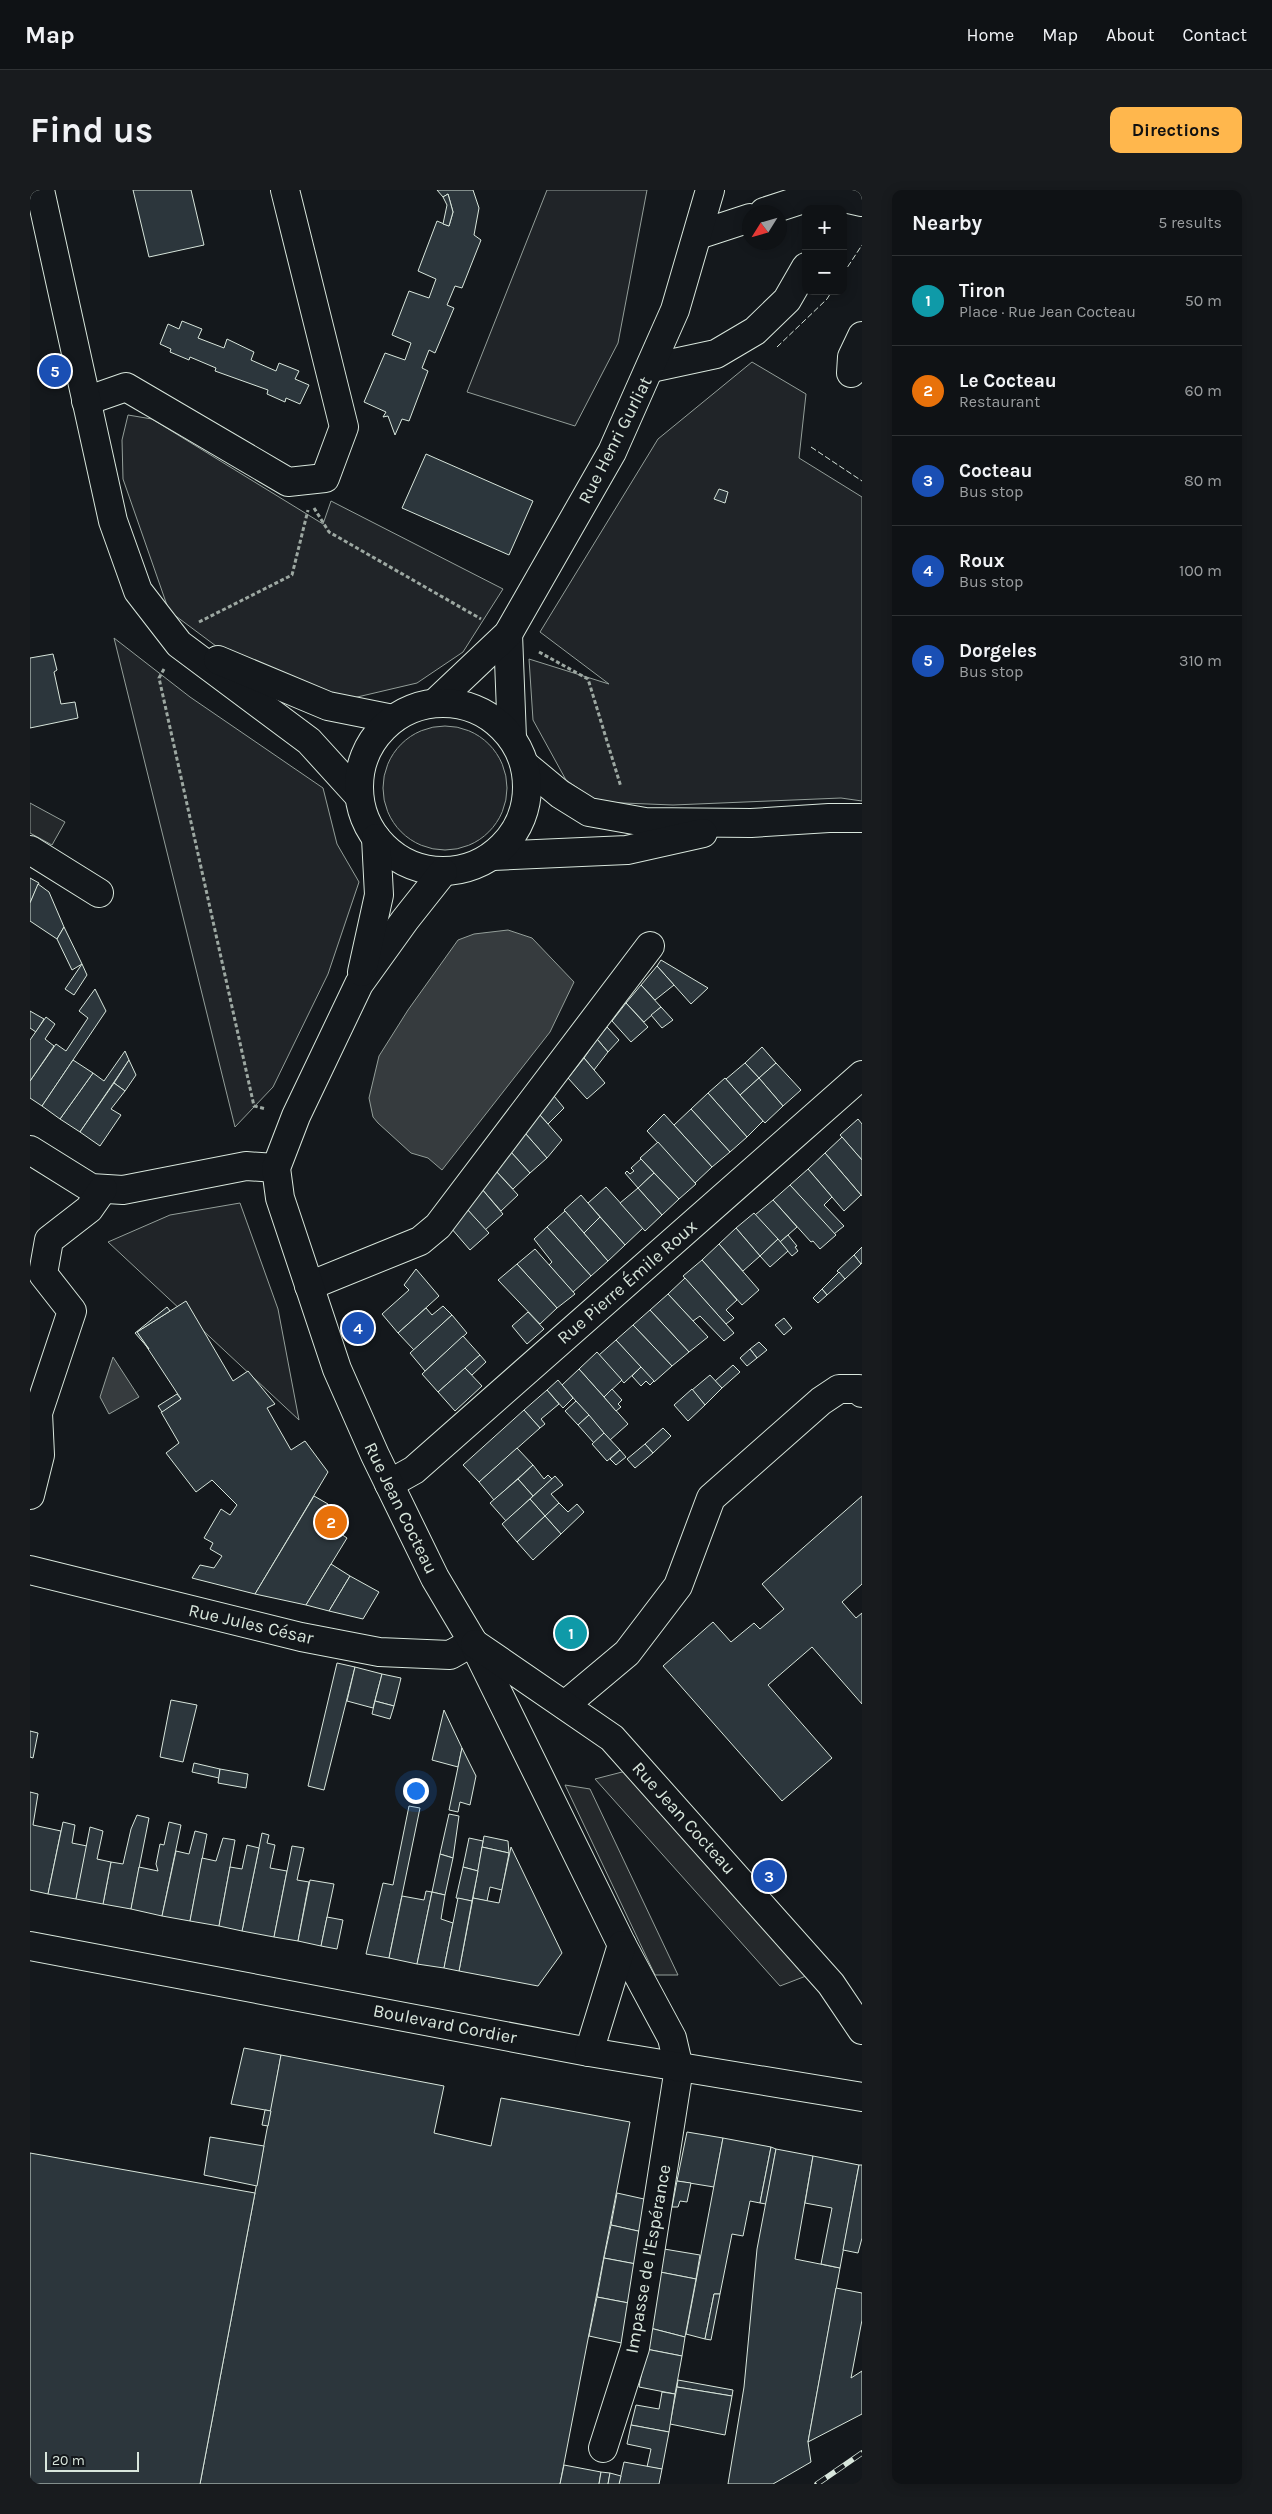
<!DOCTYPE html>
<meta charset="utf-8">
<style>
:root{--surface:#0f1215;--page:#181b1e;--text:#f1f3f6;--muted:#9b9ea0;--line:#2f3234;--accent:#ffb74d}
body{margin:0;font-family:Karla,sans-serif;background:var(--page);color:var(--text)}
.controls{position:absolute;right:15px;top:15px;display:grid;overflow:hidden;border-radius:10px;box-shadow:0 2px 12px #0003}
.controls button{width:45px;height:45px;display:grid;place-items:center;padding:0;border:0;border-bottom:1px solid var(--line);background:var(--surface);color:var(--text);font:25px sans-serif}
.compass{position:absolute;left:712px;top:15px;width:45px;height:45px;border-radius:50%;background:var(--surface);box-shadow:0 2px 12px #0003;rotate:233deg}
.scale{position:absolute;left:15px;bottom:12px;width:94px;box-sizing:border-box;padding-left:5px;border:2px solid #d8e6dc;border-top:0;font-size:14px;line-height:18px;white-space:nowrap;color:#d8e6dc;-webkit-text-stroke:4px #14181c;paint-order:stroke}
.you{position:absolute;left:385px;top:1600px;width:18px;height:18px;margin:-12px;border:4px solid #fff;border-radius:50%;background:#1a73e8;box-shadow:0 0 0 8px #1a73e833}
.badge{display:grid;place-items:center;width:32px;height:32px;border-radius:50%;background:var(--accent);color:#fff;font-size:16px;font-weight:700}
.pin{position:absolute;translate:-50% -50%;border:2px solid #fff;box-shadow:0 1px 5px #0006}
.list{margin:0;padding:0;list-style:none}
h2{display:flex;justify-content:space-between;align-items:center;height:65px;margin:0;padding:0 20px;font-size:21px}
h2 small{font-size:16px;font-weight:400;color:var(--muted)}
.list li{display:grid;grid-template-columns:32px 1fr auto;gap:15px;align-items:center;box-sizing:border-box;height:90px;padding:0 20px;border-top:1px solid var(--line)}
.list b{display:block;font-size:19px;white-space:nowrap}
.list p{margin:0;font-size:16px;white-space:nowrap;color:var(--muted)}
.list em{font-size:16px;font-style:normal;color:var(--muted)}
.map{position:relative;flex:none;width:832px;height:2294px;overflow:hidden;border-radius:10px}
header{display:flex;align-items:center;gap:30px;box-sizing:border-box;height:70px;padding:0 25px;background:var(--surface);border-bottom:1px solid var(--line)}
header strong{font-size:24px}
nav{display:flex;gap:28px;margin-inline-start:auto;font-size:18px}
.intro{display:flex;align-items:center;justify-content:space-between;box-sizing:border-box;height:120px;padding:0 30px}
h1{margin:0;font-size:35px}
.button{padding:12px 22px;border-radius:10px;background:var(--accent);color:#111;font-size:18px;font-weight:700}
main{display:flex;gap:30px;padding:0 30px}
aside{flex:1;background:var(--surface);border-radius:10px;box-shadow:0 2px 12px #0003}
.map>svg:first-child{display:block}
.green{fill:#202428;stroke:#939e99}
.parking{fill:#24282b;stroke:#939e99}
.water{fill:#363b3e;stroke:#939e99}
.building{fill:#2c363c;stroke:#d8e6dc}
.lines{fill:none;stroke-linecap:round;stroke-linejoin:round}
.minor-casing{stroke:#d8e6dc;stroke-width:30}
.major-casing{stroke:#d8e6dc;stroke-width:30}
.path{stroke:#9da8a2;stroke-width:3;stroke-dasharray:4 2.5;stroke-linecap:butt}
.minor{stroke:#14181c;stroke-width:28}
.major{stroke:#14181c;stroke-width:28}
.rail-casing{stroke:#d8e6dc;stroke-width:5.5}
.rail{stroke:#14181c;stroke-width:4;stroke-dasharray:11;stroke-linecap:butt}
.fence{stroke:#d8e6dc;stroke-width:1;stroke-dasharray:6 2.5;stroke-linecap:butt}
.labels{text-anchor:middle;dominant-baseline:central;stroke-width:4;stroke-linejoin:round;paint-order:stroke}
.street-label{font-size:18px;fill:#d8e6dc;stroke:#14181c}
</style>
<header>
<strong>Map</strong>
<nav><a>Home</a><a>Map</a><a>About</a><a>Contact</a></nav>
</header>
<div class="intro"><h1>Find us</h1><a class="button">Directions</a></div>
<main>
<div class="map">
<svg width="832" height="2294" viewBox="0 0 832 2294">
<rect width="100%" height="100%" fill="#14181c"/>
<g class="green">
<polygon points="517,0 617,0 588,153 545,236 437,202"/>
<polygon points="722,172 776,204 769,268 832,307 832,611 811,608 643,615 568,612 536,590 503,530 499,469 579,494 510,442 628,249"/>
<polygon points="98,225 122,229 293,334 301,311 473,399 433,462 387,493 306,512 190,459 139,421 93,289 92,250"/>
<polygon points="84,448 160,507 293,598 307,654 329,692 298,784 243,897 205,937"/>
<circle cx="415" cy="598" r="62"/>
<polygon points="210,1013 248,1119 269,1230 78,1052 140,1025"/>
</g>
<g class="parking">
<polygon points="0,613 35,632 22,655 0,643"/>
<polygon points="596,1581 776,1786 750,1796 565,1589"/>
<polygon points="535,1595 560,1599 648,1785 625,1785"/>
</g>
<g class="water">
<polygon points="478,740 502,748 544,792 520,842 412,980 398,968 381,963 348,933 343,927 339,908 349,866 378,820 428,750 444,744"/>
<polygon points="83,1167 109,1207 79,1224 70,1207"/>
</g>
<g class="building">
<polygon points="103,0 161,0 174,55 119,67"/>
<polygon points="407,0 443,0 449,18 444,45 451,50 432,98 425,96 417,115 424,118 405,163 399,160 392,178 398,181 379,231 372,229 365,245 358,226 353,227 356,222 334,212 355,163 375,170 381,153 362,145 379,101 399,108 406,89 388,81 407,31 419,36 423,22 418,4 413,7"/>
<polygon points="418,4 423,22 419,36 413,34 417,15 413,7"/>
<polygon points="152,131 172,139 168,148 194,158 197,149 224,162 221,170 246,181 249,173 269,181 265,189 279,195 270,214 256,208 255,212 237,204 238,200 185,181 186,178 160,167 159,170 140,162 141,159 130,154 138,134 149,139"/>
<polygon points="396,264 503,311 479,365 372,318"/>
<polygon points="689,299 698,302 695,313 684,309"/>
<polygon points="23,464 27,480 24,482 31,514 45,512 48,528 0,538 0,468"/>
<polygon points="0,688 9,693 0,713"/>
<polygon points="8,694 19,702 34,737 27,749 0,731 0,713"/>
<polygon points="34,737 52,774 42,780 27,749"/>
<polygon points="631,770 678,798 661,814 627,776"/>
<polygon points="52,774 57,785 44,805 35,799"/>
<polygon points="627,776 644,795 625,810 611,795"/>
<polygon points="611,795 631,817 614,832 596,813"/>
<polygon points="65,799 76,821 12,916 0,908 0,891 26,854 36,861 58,828 49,821"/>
<polygon points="596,813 618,837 601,852 582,831"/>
<polygon points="631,817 643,830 632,838 621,825"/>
<polygon points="0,821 14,829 6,842 0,838"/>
<polygon points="16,827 25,834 15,849 24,856 0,891 0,850"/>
<polygon points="577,837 589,850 578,862 567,849"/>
<polygon points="567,849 578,862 564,880 554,868"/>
<polygon points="732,857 746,873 729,888 715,873"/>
<polygon points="95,861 99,870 50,942 30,929 63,883 74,891"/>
<polygon points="554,868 575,893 557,909 538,888"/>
<polygon points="43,870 63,883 30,929 12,916"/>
<polygon points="99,870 106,885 95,901 84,893"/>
<polygon points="715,873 729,888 710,905 696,889"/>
<polygon points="746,873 771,900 753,916 729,888"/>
<polygon points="695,888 733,931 717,947 678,903"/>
<polygon points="729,888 753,916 735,933 710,905"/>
<polygon points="84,893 95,901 81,919 91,925 70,956 50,942"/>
<polygon points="678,903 717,947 700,962 661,919"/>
<polygon points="524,906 534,918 518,934 509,924"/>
<polygon points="661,919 700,962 682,977 644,935"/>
<polygon points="509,924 532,950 517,968 495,943"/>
<polygon points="634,924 682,977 665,993 617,941"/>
<polygon points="828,929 832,934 832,970 810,945"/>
<polygon points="495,943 517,968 500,983 480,961"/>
<polygon points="812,947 832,970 832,1006 795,963"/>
<polygon points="628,952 666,994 649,1009 610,968"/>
<polygon points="480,961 500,983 483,999 465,980"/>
<polygon points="795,963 831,1005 814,1021 778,979"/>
<polygon points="611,969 624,983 608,998 595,983 597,981 600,984 604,981 601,978"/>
<polygon points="778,979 802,1007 794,1015 814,1036 804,1044 760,995"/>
<polygon points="465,980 488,1005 471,1021 451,998"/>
<polygon points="624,983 649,1009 632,1025 608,998"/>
<polygon points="760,995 806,1045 790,1059 783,1051 781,1052 743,1010"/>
<polygon points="576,997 613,1038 595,1055 558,1013"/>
<polygon points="451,998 473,1024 455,1040 436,1018"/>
<polygon points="608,998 632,1025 615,1041 590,1013"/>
<polygon points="551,1005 570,1027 554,1043 534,1020"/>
<polygon points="743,1010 767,1037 750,1052 725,1025"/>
<polygon points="436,1018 459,1043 440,1060 421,1038"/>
<polygon points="535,1021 578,1071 561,1086 517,1037"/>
<polygon points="724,1023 748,1049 730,1066 706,1038"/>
<polygon points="570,1027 595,1055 578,1071 554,1043"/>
<polygon points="517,1037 561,1086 543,1102 519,1075 522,1072 504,1049"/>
<polygon points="706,1038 730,1066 713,1081 689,1054"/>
<polygon points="758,1045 767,1056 765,1057 768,1061 762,1066 750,1052"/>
<polygon points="748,1049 758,1061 740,1077 730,1066"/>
<polygon points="689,1054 729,1100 712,1115 672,1070"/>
<polygon points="832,1057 832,1073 831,1074 824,1065"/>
<polygon points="505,1059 545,1104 527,1118 487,1074"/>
<polygon points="824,1065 831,1074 815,1089 807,1081"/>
<polygon points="672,1070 707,1110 696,1120 704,1128 696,1134 653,1086"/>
<polygon points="487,1074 527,1118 510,1134 468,1090"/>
<polygon points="386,1079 409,1106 368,1143 352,1124 379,1100 374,1095"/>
<polygon points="809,1082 815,1089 797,1105 792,1099"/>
<polygon points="655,1088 704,1143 694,1151 670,1126 663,1131 638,1104"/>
<polygon points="792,1099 797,1105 788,1113 783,1108"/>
<polygon points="638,1104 678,1147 659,1162 620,1120"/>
<polygon points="156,1111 203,1191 218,1181 245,1214 237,1218 261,1260 275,1251 298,1282 225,1404 162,1388 170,1375 184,1378 192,1366 180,1359 183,1353 174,1348 191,1319 200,1325 207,1315 182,1290 166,1302 136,1263 149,1253 131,1222 151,1209 107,1142"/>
<polygon points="413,1116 422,1125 384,1160 368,1143 396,1118 402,1125"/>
<polygon points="137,1117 140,1121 107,1142 119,1159 105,1143"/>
<polygon points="620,1120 659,1162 642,1176 603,1135"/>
<polygon points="498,1122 514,1139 497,1154 482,1136"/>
<polygon points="422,1125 437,1143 395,1181 380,1163"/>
<polygon points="754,1128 762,1138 754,1145 745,1135"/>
<polygon points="603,1135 642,1176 624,1192 586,1150"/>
<polygon points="433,1146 450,1165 408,1202 392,1184"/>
<polygon points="586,1150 611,1177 594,1193 569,1165"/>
<polygon points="729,1152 737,1160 727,1168 720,1159"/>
<polygon points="720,1159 727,1168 717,1176 710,1168"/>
<polygon points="567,1162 592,1190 574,1207 549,1179"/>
<polygon points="450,1165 456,1172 442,1185 435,1178"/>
<polygon points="703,1175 710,1182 692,1198 685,1191"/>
<polygon points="611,1177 624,1191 620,1195 616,1191 611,1196 602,1186"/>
<polygon points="435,1178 452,1196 425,1221 408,1202"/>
<polygon points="549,1179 598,1234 580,1250 532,1195"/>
<polygon points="680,1185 692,1198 675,1215 662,1200"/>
<polygon points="528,1190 543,1208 533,1218 517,1200"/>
<polygon points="582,1199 592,1210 588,1214 591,1217 586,1221 574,1207"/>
<polygon points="662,1199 675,1215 658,1231 644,1215"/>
<polygon points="517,1200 529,1214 511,1229 515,1234 510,1238 494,1220"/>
<polygon points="147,1204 151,1209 132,1222 128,1216"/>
<polygon points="546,1211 559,1225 548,1235 535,1221"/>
<polygon points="494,1220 510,1238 449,1292 433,1275"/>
<polygon points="559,1225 574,1243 564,1253 548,1235"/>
<polygon points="633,1238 641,1246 623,1263 615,1254"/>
<polygon points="574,1243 590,1260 577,1271 562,1254"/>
<polygon points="615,1254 623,1263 605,1278 597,1269"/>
<polygon points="487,1258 503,1275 464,1310 449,1292"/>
<polygon points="590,1260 596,1267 586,1275 580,1269"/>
<polygon points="503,1275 514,1289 518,1285 522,1289 503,1306 488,1289"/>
<polygon points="525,1286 533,1295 521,1304 529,1313 515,1326 500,1309"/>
<polygon points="488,1289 503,1306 476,1331 460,1313"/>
<polygon points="284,1306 298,1314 296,1318 315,1330 308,1342 317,1348 276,1415 225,1404"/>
<polygon points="832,1306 832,1394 812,1412 826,1428 832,1423 832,1514 782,1457 738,1495 802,1568 752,1611 633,1476 683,1432 701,1452 724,1433 730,1439 754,1419 732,1394"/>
<polygon points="500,1309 515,1326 487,1352 472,1334"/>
<polygon points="529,1313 538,1322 547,1314 554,1322 531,1344 515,1326"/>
<polygon points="515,1326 531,1344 503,1370 487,1352"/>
<polygon points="301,1374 320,1386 299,1421 276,1415"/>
<polygon points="320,1386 349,1402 333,1429 299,1421"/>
<polygon points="542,1437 553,1449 539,1461 528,1449"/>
<polygon points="307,1473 325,1477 294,1600 278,1596"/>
<polygon points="325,1477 352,1484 343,1518 317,1511"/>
<polygon points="352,1484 371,1488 364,1516 345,1511"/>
<polygon points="141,1510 167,1515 153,1572 130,1567"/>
<polygon points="345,1511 364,1516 360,1529 342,1524"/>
<polygon points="414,1520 432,1558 428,1577 402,1570"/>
<polygon points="0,1541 8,1543 3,1568 0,1567"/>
<polygon points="432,1558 446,1586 440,1615 430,1612 428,1622 419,1620"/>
<polygon points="164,1573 190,1579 189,1588 162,1582"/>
<polygon points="190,1579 218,1584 216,1598 188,1593"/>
<polygon points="0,1602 8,1604 3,1635 31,1641 18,1704 0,1700"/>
<polygon points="379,1616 390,1618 359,1768 336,1764 353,1693 363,1695"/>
<polygon points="419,1624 429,1626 423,1668 410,1664"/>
<polygon points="107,1625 119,1628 101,1719 73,1714 81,1672 93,1674 101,1639"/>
<polygon points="33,1632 45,1635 42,1653 57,1656 46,1709 18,1704"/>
<polygon points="139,1632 151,1635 132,1726 101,1719 109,1677 128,1681 126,1674 130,1654 134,1655"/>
<polygon points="60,1637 73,1641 67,1669 81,1672 73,1714 46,1709"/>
<polygon points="165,1641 177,1644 160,1731 132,1726 146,1661 159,1664"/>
<polygon points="232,1643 239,1645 237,1653 245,1655 240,1678 257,1681 244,1747 212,1741"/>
<polygon points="454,1646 478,1651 479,1663 452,1657"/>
<polygon points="193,1648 205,1650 189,1736 160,1731 172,1668 186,1671"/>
<polygon points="439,1648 453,1651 448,1681 433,1677"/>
<polygon points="217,1655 229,1658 212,1741 189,1736 200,1677 212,1679"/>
<polygon points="262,1656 274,1658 267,1690 279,1692 268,1751 244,1747"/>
<polygon points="452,1657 479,1663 472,1700 460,1697 457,1711 443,1708"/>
<polygon points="481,1657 532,1763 508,1796 429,1781 443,1708 469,1713"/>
<polygon points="410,1664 423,1668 415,1705 402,1702"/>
<polygon points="433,1677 448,1681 442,1711 426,1708"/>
<polygon points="280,1690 304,1694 291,1756 268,1751"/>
<polygon points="396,1701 402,1702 387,1774 359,1768 372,1706 394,1710"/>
<polygon points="402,1702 415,1705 411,1729 423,1733 414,1778 387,1774"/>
<polygon points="428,1708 442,1711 429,1781 414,1778"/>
<polygon points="297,1727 313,1730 307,1759 291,1756"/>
<polygon points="214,1858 251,1865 241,1921 201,1914"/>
<polygon points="251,1865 414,1896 404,1943 461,1956 471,1908 600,1932 530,2294 170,2294"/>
<polygon points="235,1920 241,1921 238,1936 232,1935"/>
<polygon points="657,1942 693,1948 684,1997 647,1991"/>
<polygon points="180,1947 234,1956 227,1996 174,1985"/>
<polygon points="693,1948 741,1957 730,2013 720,2011 713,2046 702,2044 690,2104 684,2104 675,2149 656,2144"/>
<polygon points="741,1957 746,1959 736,2014 730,2013"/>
<polygon points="746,1959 783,1966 765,2069 810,2078 778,2252 781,2272 743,2294 698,2294 714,2197 727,2059"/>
<polygon points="0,1963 225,2003 170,2294 0,2294"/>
<polygon points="783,1966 829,1975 810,2078 791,2074 802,2018 775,2013"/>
<polygon points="829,1975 832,1975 832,2048 828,2063 813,2060"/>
<polygon points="647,1991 661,1993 657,2012 650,2011 648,2017 642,2017"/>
<polygon points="587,2003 623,2011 617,2043 581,2035"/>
<polygon points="581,2035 617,2043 606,2074 574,2068"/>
<polygon points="634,2059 670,2065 666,2089 630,2082"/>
<polygon points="574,2068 606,2074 604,2114 567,2107"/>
<polygon points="630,2082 666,2089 655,2147 620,2138"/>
<polygon points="806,2098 832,2103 832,2130 821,2188 832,2181 832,2224 778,2252"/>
<polygon points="684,2104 690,2104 681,2150 675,2149"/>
<polygon points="567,2107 604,2114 596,2154 559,2146"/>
<polygon points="620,2138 655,2147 652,2166 616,2159"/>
<polygon points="616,2159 652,2166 645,2204 609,2197"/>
<polygon points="648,2190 703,2200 702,2206 647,2197"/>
<polygon points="647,2197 702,2206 695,2245 640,2234"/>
<polygon points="632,2202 645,2204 639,2242 601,2235 606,2215 629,2219"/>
<polygon points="601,2235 639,2242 632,2279 617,2277 621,2259 597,2254"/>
<polygon points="594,2272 632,2279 629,2294 589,2294"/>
<polygon points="534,2275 571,2282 569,2294 530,2294"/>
<polygon points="571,2282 580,2283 578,2294 569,2294"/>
<polygon points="580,2283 591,2286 589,2294 578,2294"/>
</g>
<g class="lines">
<defs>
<g id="minor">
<polyline points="734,22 792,3 832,12"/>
<polyline points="668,45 720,28"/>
<polyline points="621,178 686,164 725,141 757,110 776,77"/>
<polyline points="821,183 822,167 832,146"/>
<polyline points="56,211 96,197 258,292 295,288 314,237 255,0"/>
<polyline points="478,444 482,548"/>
<polyline points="405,513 478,444 582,262 645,120 680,0"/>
<polyline points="495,575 530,604 559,622 615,632 721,633 799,628 832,628"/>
<polyline points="0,660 69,703"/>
<polyline points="463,666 597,660 673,643"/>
<polyline points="0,960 61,998 93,1000 216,976 246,978"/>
<polyline points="279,1096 390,1051 408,1036 620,756"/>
<polyline points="359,1294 384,1280 832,885"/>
<polyline points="0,1305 10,1265 8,1223 42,1121 13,1084 19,1050 59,1019 73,999"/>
<polyline points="0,1380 271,1447 349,1462 420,1465 443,1452"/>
<polyline points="535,1515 597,1463 648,1396 681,1308 791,1211 809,1199 829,1199 832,1203"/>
<polyline points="0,1756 559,1862"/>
<polyline points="573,2258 605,2158 649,1878"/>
</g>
<g id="major">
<polyline points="10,0 83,331 108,401 149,454 279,551 329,606"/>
<polyline points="188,470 298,516 363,529"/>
<circle cx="413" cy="597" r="84"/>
<polyline points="413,682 375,730 329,794 266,926 246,978 250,1008 307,1179 345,1265 405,1388 443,1452 592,1755 642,1848 649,1878"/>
<polyline points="332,782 349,705 346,648"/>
<polyline points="445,1454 582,1548 801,1794 832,1840"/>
<polyline points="592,1755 559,1862 832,1907"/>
</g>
</defs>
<use href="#minor" class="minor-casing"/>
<use href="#major" class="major-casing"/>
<g class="path">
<polyline points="284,318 299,342 451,429"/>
<polyline points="169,432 262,385 278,320"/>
<polyline points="509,462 558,489 591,597"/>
<polyline points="134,479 129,488 224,916 236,919"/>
</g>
<use href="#minor" class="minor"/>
<use href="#major" class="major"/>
<defs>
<polyline id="rail" points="787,2294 832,2263"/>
</defs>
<use href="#rail" class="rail-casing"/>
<use href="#rail" class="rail"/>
<g class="fence">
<polyline points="813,84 832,55"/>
<polyline points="747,157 797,109 802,101"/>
<polyline points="781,257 832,291"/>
</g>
</g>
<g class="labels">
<g class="street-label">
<text transform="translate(585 250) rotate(-63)">Rue Henri Gurliat</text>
<text transform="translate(597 1092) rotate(-41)">Rue Pierre Émile Roux</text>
<text transform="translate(371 1318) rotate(64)">Rue Jean Cocteau</text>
<text transform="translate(221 1434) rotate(13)">Rue Jules César</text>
<text transform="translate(654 1628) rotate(48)">Rue Jean Cocteau</text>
<text transform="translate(415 1834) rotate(11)">Boulevard Cordier</text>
<text transform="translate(618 2069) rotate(-80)">Impasse de l'Espérance</text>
</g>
</g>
</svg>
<div class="controls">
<button>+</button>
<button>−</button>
</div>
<svg class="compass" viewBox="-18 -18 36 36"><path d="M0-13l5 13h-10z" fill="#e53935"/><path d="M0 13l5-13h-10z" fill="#9b9ea0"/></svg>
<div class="scale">20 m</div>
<div class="you"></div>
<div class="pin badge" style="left:541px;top:1443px;background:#0f9aa8">1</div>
<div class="pin badge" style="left:301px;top:1332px;background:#e8710a">2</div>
<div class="pin badge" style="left:739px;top:1686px;background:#1a4fb4">3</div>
<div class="pin badge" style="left:328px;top:1138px;background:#1a4fb4">4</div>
<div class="pin badge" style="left:25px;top:181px;background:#1a4fb4">5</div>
</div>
<aside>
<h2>Nearby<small>5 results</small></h2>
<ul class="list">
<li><span class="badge" style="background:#0f9aa8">1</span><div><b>Tiron</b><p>Place · Rue Jean Cocteau</p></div><em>50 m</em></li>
<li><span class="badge" style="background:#e8710a">2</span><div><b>Le Cocteau</b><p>Restaurant</p></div><em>60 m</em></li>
<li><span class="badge" style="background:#1a4fb4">3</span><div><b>Cocteau</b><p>Bus stop</p></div><em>80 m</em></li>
<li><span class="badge" style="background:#1a4fb4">4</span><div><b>Roux</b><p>Bus stop</p></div><em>100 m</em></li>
<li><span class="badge" style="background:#1a4fb4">5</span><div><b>Dorgeles</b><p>Bus stop</p></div><em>310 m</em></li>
</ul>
</aside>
</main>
